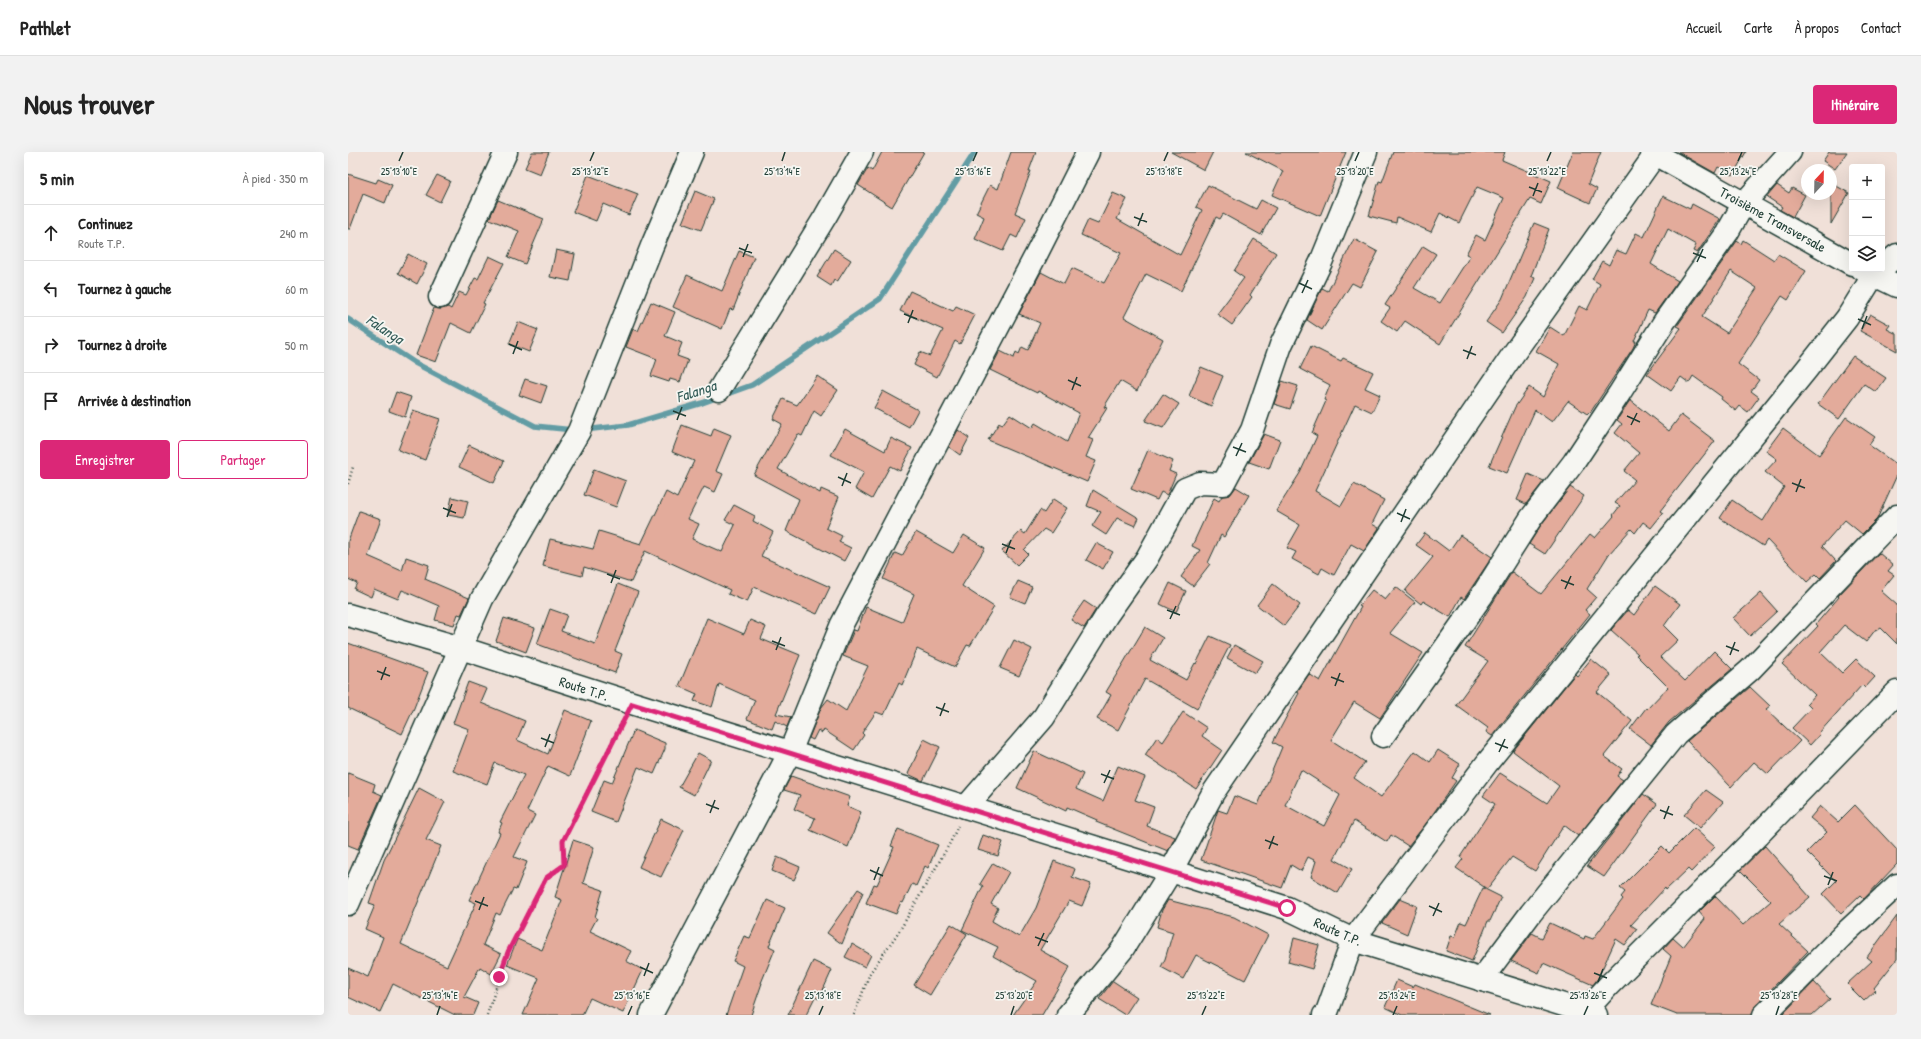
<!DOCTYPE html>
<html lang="fr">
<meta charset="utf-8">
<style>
:root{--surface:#fff;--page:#f2f2f2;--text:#222;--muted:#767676;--line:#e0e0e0;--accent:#db2777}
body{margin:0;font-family:"Patrick Hand",sans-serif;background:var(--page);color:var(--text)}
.controls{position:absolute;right:12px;top:12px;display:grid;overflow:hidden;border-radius:4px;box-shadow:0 4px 16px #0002}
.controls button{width:36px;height:36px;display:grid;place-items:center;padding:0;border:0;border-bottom:1px solid var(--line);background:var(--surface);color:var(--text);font:20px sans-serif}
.compass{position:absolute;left:1453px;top:12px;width:36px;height:36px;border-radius:50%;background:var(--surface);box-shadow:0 4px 16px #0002;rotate:22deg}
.stop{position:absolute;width:12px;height:12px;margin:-9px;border:3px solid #db2777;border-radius:50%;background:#fff}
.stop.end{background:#db2777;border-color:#fff;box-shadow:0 1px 4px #0008}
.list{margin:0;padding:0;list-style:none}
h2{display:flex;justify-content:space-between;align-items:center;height:52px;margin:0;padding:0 16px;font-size:17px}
h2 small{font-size:13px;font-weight:400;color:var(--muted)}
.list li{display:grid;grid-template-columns:26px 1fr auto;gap:12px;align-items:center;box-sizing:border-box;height:56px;padding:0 16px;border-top:1px solid var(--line)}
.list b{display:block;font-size:15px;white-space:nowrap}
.list p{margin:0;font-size:13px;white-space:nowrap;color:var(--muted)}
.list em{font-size:13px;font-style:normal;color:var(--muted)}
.actions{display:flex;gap:8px;padding:12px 16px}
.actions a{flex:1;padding:9px 0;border:1px solid var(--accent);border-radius:4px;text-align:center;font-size:14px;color:var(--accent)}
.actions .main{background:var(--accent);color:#fff}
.icon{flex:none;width:22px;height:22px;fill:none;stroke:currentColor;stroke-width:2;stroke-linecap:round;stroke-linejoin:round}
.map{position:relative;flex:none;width:1549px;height:863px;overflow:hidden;border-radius:4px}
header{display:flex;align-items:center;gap:24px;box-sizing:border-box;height:56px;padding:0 20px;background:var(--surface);border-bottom:1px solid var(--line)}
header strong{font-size:19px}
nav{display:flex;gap:22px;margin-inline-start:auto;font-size:14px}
.intro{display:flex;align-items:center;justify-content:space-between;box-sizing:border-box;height:96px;padding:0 24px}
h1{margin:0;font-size:28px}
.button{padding:10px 18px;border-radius:4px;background:var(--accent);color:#fff;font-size:14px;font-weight:700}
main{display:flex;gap:24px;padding:0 24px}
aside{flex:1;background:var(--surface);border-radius:4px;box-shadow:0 4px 16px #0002}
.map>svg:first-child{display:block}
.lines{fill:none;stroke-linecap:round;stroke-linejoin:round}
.stream{stroke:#629ca4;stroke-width:5.5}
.building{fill:#e3ab9b;stroke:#1f3d34;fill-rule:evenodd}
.minor-casing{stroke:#1f3d34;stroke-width:25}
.path{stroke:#1f3d34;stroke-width:2.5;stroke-dasharray:1 3;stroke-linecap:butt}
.minor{stroke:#f6f6f2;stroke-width:22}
.route{stroke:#db2777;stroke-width:5}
.ticks{fill:none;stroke:#1f3d34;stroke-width:1.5}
.labels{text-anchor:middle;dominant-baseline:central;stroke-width:3.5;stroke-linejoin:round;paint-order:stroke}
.street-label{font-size:14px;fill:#1f3d34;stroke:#f6f6f2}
.water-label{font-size:15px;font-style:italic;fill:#355d59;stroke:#f6f6f2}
.ticks-label{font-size:10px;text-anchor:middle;fill:#1f3d34;stroke:#f6f6f2;stroke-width:3.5;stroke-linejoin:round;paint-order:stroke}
</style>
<header>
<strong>Pathlet</strong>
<nav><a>Accueil</a><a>Carte</a><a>À propos</a><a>Contact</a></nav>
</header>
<div class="intro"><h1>Nous trouver</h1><a class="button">Itinéraire</a></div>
<main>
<aside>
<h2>5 min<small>À pied · 350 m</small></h2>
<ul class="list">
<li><svg class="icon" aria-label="ahead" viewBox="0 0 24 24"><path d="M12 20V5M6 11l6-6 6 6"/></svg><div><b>Continuez</b><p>Route T.P.</p></div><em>240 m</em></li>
<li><svg class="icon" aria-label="left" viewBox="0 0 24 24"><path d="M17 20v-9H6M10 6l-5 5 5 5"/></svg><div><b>Tournez à gauche</b></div><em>60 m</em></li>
<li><svg class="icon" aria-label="right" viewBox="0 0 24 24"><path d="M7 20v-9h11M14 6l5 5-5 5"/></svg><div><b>Tournez à droite</b></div><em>50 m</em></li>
<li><svg class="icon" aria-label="arrive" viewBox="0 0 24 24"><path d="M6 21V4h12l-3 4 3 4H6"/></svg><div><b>Arrivée à destination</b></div></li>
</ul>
<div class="actions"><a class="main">Enregistrer</a><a>Partager</a></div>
</aside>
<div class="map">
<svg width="1549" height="863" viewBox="0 0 1549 863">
<rect width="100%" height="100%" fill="#f0e0d8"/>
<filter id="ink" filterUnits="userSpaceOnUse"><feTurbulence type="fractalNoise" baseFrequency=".025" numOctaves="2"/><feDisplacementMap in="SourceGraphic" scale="8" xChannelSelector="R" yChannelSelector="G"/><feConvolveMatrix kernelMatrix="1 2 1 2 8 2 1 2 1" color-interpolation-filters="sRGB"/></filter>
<g filter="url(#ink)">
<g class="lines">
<g class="stream">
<polyline points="0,167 67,211 187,274 225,278"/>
<polyline points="236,278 280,273 354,251 404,233 532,147 627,0"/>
</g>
</g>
<g class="building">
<polygon points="184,0 201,0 192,22 177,16"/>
<polygon points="534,0 576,0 544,55 510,33 520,16 524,19"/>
<polygon points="663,0 688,0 681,19 683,19 667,61 678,66 669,86 663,83 655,99 627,87 636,65 628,61 642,33 650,37"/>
<polygon points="823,0 865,0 856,18"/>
<polygon points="898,0 998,0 972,64 924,43 935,19"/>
<polygon points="1045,0 1157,0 1154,8 1203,29 1193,52 1182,47 1092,192 1057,169 1049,180 1033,169 1042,156 1037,153 1075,94 1088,102 1066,136 1092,151 1122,104 1118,102 1128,83 1137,88 1156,46 1129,35 1111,71 1092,61 1083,80 1049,65 1048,71 1021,64 1031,29 1034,30"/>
<polygon points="1225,0 1253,0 1240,32 1249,37 1242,51 1210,36"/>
<polygon points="1330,0 1398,0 1385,23 1370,15 1367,21"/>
<polygon points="1481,0 1499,0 1487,17 1475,9"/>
<polygon points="0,22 28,31 30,27 44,33 37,51 15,42 2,77 0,77"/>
<polygon points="89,23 102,29 92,50 78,43"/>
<polygon points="240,23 290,42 281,63 255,52 248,69 225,60"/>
<polygon points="1483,31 1501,41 1483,72"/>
<polygon points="860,33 908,57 913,48 928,56 913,83 875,62 872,67 868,65 833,139 798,122 776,165 815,187 789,239 772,229 756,255 759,256 740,286 745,288 738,305 748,309 739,330 640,288 651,271 654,273 662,262 684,276 687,271 719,290 731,261 690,239 689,241 642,218 652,199 666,206 668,200 671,202 674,195 680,198 692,171 671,162 693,120 716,132 724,116 756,131 773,101 733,83 740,68 750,72 765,41 779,47 769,67 832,103 854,58 848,55"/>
<polygon points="1429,33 1441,41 1444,36 1457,43 1445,65 1432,58 1434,55 1419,45"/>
<polygon points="347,39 366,47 353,78 334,71"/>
<polygon points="1315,44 1342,57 1344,52 1372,67 1349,101 1345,99 1348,93 1320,77 1303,112 1330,129 1307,161 1300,158 1286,189 1288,189 1285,196 1242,261 1241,260 1239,262 1220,249 1204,270 1187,258 1159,321 1141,314 1167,255 1181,235 1195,245 1211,212 1188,199 1202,175 1216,184 1231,154 1239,158 1252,132 1244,127 1254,109 1261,113 1268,98 1278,102 1288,81 1296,85"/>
<polygon points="150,48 196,67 177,112 160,105 171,79 141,67"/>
<polygon points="1186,71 1201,77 1183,124 1187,126 1179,145 1154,181 1138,170 1154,147"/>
<polygon points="906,87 928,101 902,143 904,145 884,173 869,162 896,126 886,119"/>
<polygon points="1006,87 1030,100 1012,135 1004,131 974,178 959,168 974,136 980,139"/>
<path d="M1395,88L1426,108L1430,102L1458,119L1440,148L1434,144L1390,212L1411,228L1403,239L1411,245L1400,260L1392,254L1388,259L1373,247L1374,245L1345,224L1341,231L1333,225L1323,239L1299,222L1333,176L1329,174L1389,89L1393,92ZM1383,119L1409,136L1379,181L1354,165Z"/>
<polygon points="486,97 503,108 489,130 486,128 483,134 469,125"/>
<polygon points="208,98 227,102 222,129 202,125"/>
<polygon points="391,99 406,105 385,158 382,157 374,177 325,155 339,123 374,139"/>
<polygon points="60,102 79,112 69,132 50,121"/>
<polygon points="141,104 156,111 135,151 137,152 123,181 103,171 88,210 68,203 86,156 93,157 100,155 103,157 111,140 118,143 127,126 130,127"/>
<polygon points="562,139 605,159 608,154 627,163 612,192 607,189 589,225 566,213 572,200 582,204 595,178 552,159"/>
<polygon points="303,150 327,160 317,184 334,191 329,204 340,208 332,230 322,227 321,230 303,224 309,207 278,195 285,177 290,179"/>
<polygon points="1522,162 1542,173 1539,177 1549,182 1549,199 1512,179"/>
<polygon points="170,170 190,178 181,200 161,192"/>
<polygon points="963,194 993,209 995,206 1025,220 1017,236 1032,243 1024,260 1007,252 967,339 993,354 1006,332 1036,348 1024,372 1031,376 1016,399 1003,392 986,423 974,416 971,422 944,407 948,400 939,396 952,373 928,359 952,321 969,284 964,281 978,249 976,248 982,233 952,217"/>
<polygon points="1505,204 1538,226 1528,240 1516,232 1491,267 1470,252"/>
<polygon points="853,215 875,224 863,254 841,244"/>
<polygon points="469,224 490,238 473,264 466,259 454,284 450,282 430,317 472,341 473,337 491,345 478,376 494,384 491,390 503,396 496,409 438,379 451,347 406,323 434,272 425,267 435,247 449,253"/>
<polygon points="177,227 199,234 193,251 171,243"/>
<polygon points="934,229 950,234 942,257 926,252"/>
<polygon points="535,239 570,258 561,275 526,256"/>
<polygon points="48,240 63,245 57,265 41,259"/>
<polygon points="815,242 831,252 815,276 797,269"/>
<polygon points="1282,248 1321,279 1333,263 1367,289 1312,359 1315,361 1303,376 1295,370 1287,381 1283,377 1261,402 1239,437 1248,445 1237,458 1242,462 1144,584 1138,580 1140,576 1108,553 1140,509 1117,495 1164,420 1193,442 1242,382 1247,386 1266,364 1265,363 1272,354 1267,351 1287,328 1276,319 1291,301 1267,281 1274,272 1269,268"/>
<polygon points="65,258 92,267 77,308 50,298"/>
<polygon points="1498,265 1527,285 1521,293 1549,313 1549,323 1529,367 1514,382 1497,368 1474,394 1488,409 1472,426 1468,422 1459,430 1419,388 1415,394 1372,366 1384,348 1415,369 1436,335 1417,320 1429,307 1418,299 1435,276 1471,303"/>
<polygon points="334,273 363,284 366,276 383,283 368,319 375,322 367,340 356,335 340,367 351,372 344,387 374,400 387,373 377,368 386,353 407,364 405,369 425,380 413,404 482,435 469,462 406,435 399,450 380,442 382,438 297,399 283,430 236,415 234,424 195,414 202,387 245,397 251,379 293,392 318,340 329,346 346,309 324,300"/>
<polygon points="497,277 537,299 543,286 564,296 552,319 542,314 524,347 507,337 516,320 483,303"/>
<polygon points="610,278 621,286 612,303 601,295"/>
<polygon points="916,282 932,288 921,317 901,310"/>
<polygon points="121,293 156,309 146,331 111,315"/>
<polygon points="800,298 825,309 821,319 828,322 819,343 813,340 809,348 783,337"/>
<polygon points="246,317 278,329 268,355 236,343"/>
<polygon points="1180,322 1196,329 1178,352 1169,348"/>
<polygon points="888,335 901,343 876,385 873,383 860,411 862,412 845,434 833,425 852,398 844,394 866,346 871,349 874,344 882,343"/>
<polygon points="1222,335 1236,344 1197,402 1181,392 1193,373"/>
<polygon points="745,338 791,366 787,374 769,366 758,383 744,374 753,360 739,354"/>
<polygon points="104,345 120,349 116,366 100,363"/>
<polygon points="705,347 719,356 703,381 696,377 676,398 680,402 669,413 654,399 673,379 677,382 692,358 696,361"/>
<polygon points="11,359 33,367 20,404 54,419 58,405 81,413 77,427 121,446 113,463 110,462 106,473 87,468 91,454 54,438 50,447 26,437 23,445 6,437 9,431 0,427 0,389"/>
<polygon points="568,380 605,401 616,383 637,396 614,434 646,455 622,494 619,493 607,515 569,497 554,533 551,531 536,563 528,560 514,581 516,583 506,598 476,578 474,581 470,578 465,588 461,586 473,556 480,547 498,559 520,514 495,504 506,478 509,479 518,455 554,470 566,442 535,427 547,401 554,404"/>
<polygon points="1077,381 1101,399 1112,383 1144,405 1116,447 1113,445 1102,465 1075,449 1073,452 1057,439 1085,405 1068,393"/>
<polygon points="748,391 765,400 755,417 738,408"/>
<polygon points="1531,401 1545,413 1540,419 1546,423 1533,439 1549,453 1549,492 1533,476 1530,478 1528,477 1518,490 1496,473 1472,500 1494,521 1508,507 1527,525 1517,536 1514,533 1471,581 1472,582 1462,593 1444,576 1463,556 1459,552 1467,543 1434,512 1470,474 1468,472 1491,445 1490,444"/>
<polygon points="670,429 684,435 677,451 662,445"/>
<polygon points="822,431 838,439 828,460 812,452"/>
<polygon points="270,432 290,440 267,499 274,502 267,521 189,492 202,457 219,463 213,479 247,492"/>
<polygon points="925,432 952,453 936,474 909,453"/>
<polygon points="1307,434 1332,452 1316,474 1330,488 1312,505 1337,529 1366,499 1384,517 1321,570 1303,593 1282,577 1298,556 1299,557 1320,535 1288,503 1290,502 1263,478 1280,458 1286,463"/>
<path d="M1048,435L1067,450L1042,481L1075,501L1032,566L1006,550L983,588L1017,610L1006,626L1033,645L1067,599L1082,610L1090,598L1112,612L1104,626L1108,629L1077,673L1060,694L1043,683L1039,690L1006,669L986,707L1004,717L990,741L963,725L968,709L960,705L953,719L943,713L934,736L853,708L870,658L879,661L886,644L910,653L934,595L925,590L951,541L949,540L961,522L972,529L1013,455L1011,454L1024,438L1037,448ZM953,618L992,643L976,674L937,653Z"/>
<polygon points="1413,441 1429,459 1402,484 1385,466"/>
<polygon points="736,449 748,457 736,476 723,468"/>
<polygon points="156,466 187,476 178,500 148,489"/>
<polygon points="359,466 396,482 402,468 418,475 413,487 452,503 428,562 443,565 439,575 427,569 424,577 399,567 407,548 371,532 364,555 346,549 349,542 331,534"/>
<polygon points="797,475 815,486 802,508 838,528 847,511 848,512 862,484 882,493 849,557 797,527 770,578 749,567 763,543 758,540"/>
<polygon points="666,488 684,497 671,524 652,516"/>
<polygon points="0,491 80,520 66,556 54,582 0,556"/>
<polygon points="886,493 915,509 907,521 879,506"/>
<polygon points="1243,507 1263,523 1249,540 1284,569 1256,604 1274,617 1269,624 1275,628 1230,684 1216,673 1187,719 1164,705 1139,737 1108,716 1115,707 1112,705 1147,652 1135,644 1152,621 1199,651 1211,634 1165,599 1227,522 1229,524"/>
<polygon points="120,530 139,537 133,551 177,569 169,588 200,602 217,558 243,569 222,624 200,614 179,659 187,663 166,705 179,710 168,738 165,737 152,763 148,761 135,793 153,802 143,822 132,815 116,845 130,851 125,863 107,863 45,832 32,860 0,845 0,816 20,825 35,785 17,777 27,753 21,751 36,708 71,636 97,650 78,688 93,694 53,792 99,814 128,751 121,748 152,681 150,680 154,671 152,670 176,623 147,611 139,632 105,619 121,577 105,571"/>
<polygon points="1402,535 1422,554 1418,557 1452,589 1420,622 1406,610 1383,635 1339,589"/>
<polygon points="835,560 859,576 854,584 874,598 848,637 797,603 809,585 815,590"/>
<polygon points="286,578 317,591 317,597 306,622 290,615 268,670 243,660 256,628 264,631"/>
<polygon points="576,587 592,595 575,629 560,622"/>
<polygon points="686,599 735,622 728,637 755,649 770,614 797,625 787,648 806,655 799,674 827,685 820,699 748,670 749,668 719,655 718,659 669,636"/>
<polygon points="350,601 363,608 346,643 331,635"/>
<polygon points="0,621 27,632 25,639 34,643 10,697 0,693"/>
<polygon points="443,624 502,645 499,654 513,660 500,695 462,678 467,666 446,657 452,643 436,638"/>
<polygon points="1358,638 1375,650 1352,676 1336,663"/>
<polygon points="1295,642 1309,652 1256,725 1239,714"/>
<polygon points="1507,653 1549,698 1549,712 1516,747 1512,743 1493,761 1475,742 1488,729 1459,700 1479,680 1462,666 1472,654 1490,670"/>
<polygon points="313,667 336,678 313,725 291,715"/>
<polygon points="1346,676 1367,695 1343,720 1340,717 1318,738 1317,736 1283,773 1289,777 1277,793 1268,787 1250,826 1245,833 1195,811 1191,821 1163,809 1184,781 1194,786 1202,771 1236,787 1237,784 1245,787 1275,747 1273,745 1277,740 1272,736 1314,694 1321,701"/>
<polygon points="550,677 590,693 580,716 577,714 568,734 564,732 555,751 553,750 548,762 518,751 526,732 529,733 546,695 543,694"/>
<polygon points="635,683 655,690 650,704 630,698"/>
<polygon points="225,688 246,695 235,731 255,738 247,765 249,766 242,779 283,799 278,809 295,818 275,861 242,846 234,863 175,863 191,826 159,813 169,787 194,798 214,748 207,745"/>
<polygon points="1417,694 1462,745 1431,772 1460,799 1407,854 1404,863 1329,863 1303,853 1323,804 1315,797 1325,786 1335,795 1357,767 1351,760 1367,744 1395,773 1423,749 1392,718"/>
<polygon points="429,705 452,715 446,728 424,719"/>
<polygon points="706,709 727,717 724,725 743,732 734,754 721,749 692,798 722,815 694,863 665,863 689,829 645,804 650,795 614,778 635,734 632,732 645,711 661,720 643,752 650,756 644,769 671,785 688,756"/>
<polygon points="1135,736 1153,745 1142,769 1140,769 1124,809 1098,799 1103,784 1107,785 1113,770 1118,772"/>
<polygon points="510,737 515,740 494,792 479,781"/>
<polygon points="1052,747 1069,754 1059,782 1034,771"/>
<polygon points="419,748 437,756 421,794 427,797 413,831 414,831 403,863 378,863 395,814 385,809 396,784 402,786"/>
<polygon points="820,748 886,765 920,783 897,828 848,803 835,827 813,815 817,807 825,780 809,775 814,758"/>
<polygon points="1549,764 1549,807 1526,836 1528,838 1516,849 1499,832 1524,809 1519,805"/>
<polygon points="603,772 619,782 582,843 566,833"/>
<polygon points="946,786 971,793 964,817 940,810"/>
<polygon points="504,792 523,803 517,815 497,805"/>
<polygon points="465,809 484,818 471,847 467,845 458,863 440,863"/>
<polygon points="1049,828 1065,835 1067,832 1142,863 1054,863 1037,855"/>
<polygon points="765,829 789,845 777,863 751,847"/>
<polygon points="1466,830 1482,847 1464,863 1434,863"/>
</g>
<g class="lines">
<defs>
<g id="minor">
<polyline points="1304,0 1504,112"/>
<polyline points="1534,116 1549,103"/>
<polyline points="1514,117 1549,134"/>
<polyline points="92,145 158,0"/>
<polyline points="371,238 477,65 514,0"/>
<polyline points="0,463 113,496 284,551 823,719 939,756 1005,788 1248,863"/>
<polyline points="1035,584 1133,445 1183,366 1226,310 1271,242 1316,170 1379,81 1396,51 1442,0"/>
<polyline points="618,655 696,565 759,463 799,406 837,337 852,331 875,332 904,278 933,193 973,110 1018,0"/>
<polyline points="0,752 134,447 231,279 304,94 344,0"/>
<polyline points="1133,828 1183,761 1328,582 1402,518 1549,364"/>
<polyline points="303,863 442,600 494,472 688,103 740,0"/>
<polyline points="720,863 774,798 823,719 865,641 1166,201 1309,0"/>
<polyline points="976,863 979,860 1005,788 1139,611 1458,218 1499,166 1525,124 1533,117"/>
<polyline points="1234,863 1261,833 1414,679 1549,540"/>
<polyline points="1416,863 1496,782 1549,733"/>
</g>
</defs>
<use href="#minor" class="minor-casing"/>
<g class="path">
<polyline points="0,332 5,315"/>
<polyline points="139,863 160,800 198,726 217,713 215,689 274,570"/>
<polyline points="506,863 522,821 552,778 602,691 610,674"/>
</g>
<use href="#minor" class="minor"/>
</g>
</g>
<g class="lines" filter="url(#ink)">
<polyline class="route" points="151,825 160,800 198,726 216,713 215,689 284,552 939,756"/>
</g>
<path class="ticks" d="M51,9L55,0M242,9L246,0M434,9L437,0M625,9L629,0M816,9L820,0M1007,9L1011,0M1199,9L1203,0M1390,9L1394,0M1181,35L1194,40M1185,44L1190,31M786,65L799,70M790,74L795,61M391,96L404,101M1345,101L1358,106M395,105L400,92M1349,110L1355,97M951,131L964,137M954,141L960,128M556,162L569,167M1510,167L1523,173M560,171L565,158M1514,177L1519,164M161,192L174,198M1115,198L1128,203M165,202L170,189M1119,207L1124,194M720,228L733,234M724,238L729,225M325,259L338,264M1279,264L1292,270M329,268L334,255M1283,273L1289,261M885,295L898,300M888,304L894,291M490,325L503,331M1444,331L1457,336M494,334L499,321M1448,340L1453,327M95,356L108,361M1049,361L1062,367M99,365L104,352M1053,370L1058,357M654,392L667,397M658,401L663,388M259,422L272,427M1213,428L1226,433M263,431L268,418M1217,437L1223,424M819,458L832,463M822,467L828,454M424,489L437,494M1378,494L1391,499M428,498L433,485M1382,503L1387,490M29,519L42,524M983,525L996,530M33,528L38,515M987,534L992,521M588,555L601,560M592,564L597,551M193,586L206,591M1147,591L1160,596M197,595L202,582M1151,600L1157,587M753,622L766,627M756,631L762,618M358,652L371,657M1312,658L1325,663M362,661L367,648M1316,667L1321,654M917,688L930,693M921,697L926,684M522,718L535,724M1476,724L1489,729M526,728L531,715M1480,733L1485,720M127,749L140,754M1081,754L1094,760M131,758L136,745M1085,764L1091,751M687,785L700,790M690,794L696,781M292,815L305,821M1246,821L1259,826M296,824L301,811M1250,830L1255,817M89,863L92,854M280,863L284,854M471,863L475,854M663,863L666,854M854,863L858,854M1045,863L1049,854M1236,863L1240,854M1428,863L1431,854"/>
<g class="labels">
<g class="street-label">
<text transform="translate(1425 67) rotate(29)">Troisième Transversale</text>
<text transform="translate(236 536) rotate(18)">Route T.P.</text>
<text transform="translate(990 779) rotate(24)">Route T.P.</text>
</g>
<g class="water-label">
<text transform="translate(37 177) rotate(33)">Falanga</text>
<text transform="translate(348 239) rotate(-18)">Falanga</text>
</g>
</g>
<g class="ticks-label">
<text x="51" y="23">25°13'10"E</text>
<text x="242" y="23">25°13'12"E</text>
<text x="434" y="23">25°13'14"E</text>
<text x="625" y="23">25°13'16"E</text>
<text x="816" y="23">25°13'18"E</text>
<text x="1007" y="23">25°13'20"E</text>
<text x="1199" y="23">25°13'22"E</text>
<text x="1390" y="23">25°13'24"E</text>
<text x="92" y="847">25°13'14"E</text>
<text x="284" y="847">25°13'16"E</text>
<text x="475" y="847">25°13'18"E</text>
<text x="666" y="847">25°13'20"E</text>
<text x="858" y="847">25°13'22"E</text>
<text x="1049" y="847">25°13'24"E</text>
<text x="1240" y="847">25°13'26"E</text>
<text x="1431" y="847">25°13'28"E</text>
</g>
</svg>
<div class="controls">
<button>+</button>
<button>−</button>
<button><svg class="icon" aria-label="layers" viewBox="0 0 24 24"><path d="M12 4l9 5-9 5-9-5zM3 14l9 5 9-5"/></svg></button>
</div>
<svg class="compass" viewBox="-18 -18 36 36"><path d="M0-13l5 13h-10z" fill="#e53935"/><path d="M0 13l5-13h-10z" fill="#767676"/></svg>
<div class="stop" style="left:939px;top:756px"></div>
<div class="stop end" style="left:151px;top:825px"></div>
</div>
</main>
